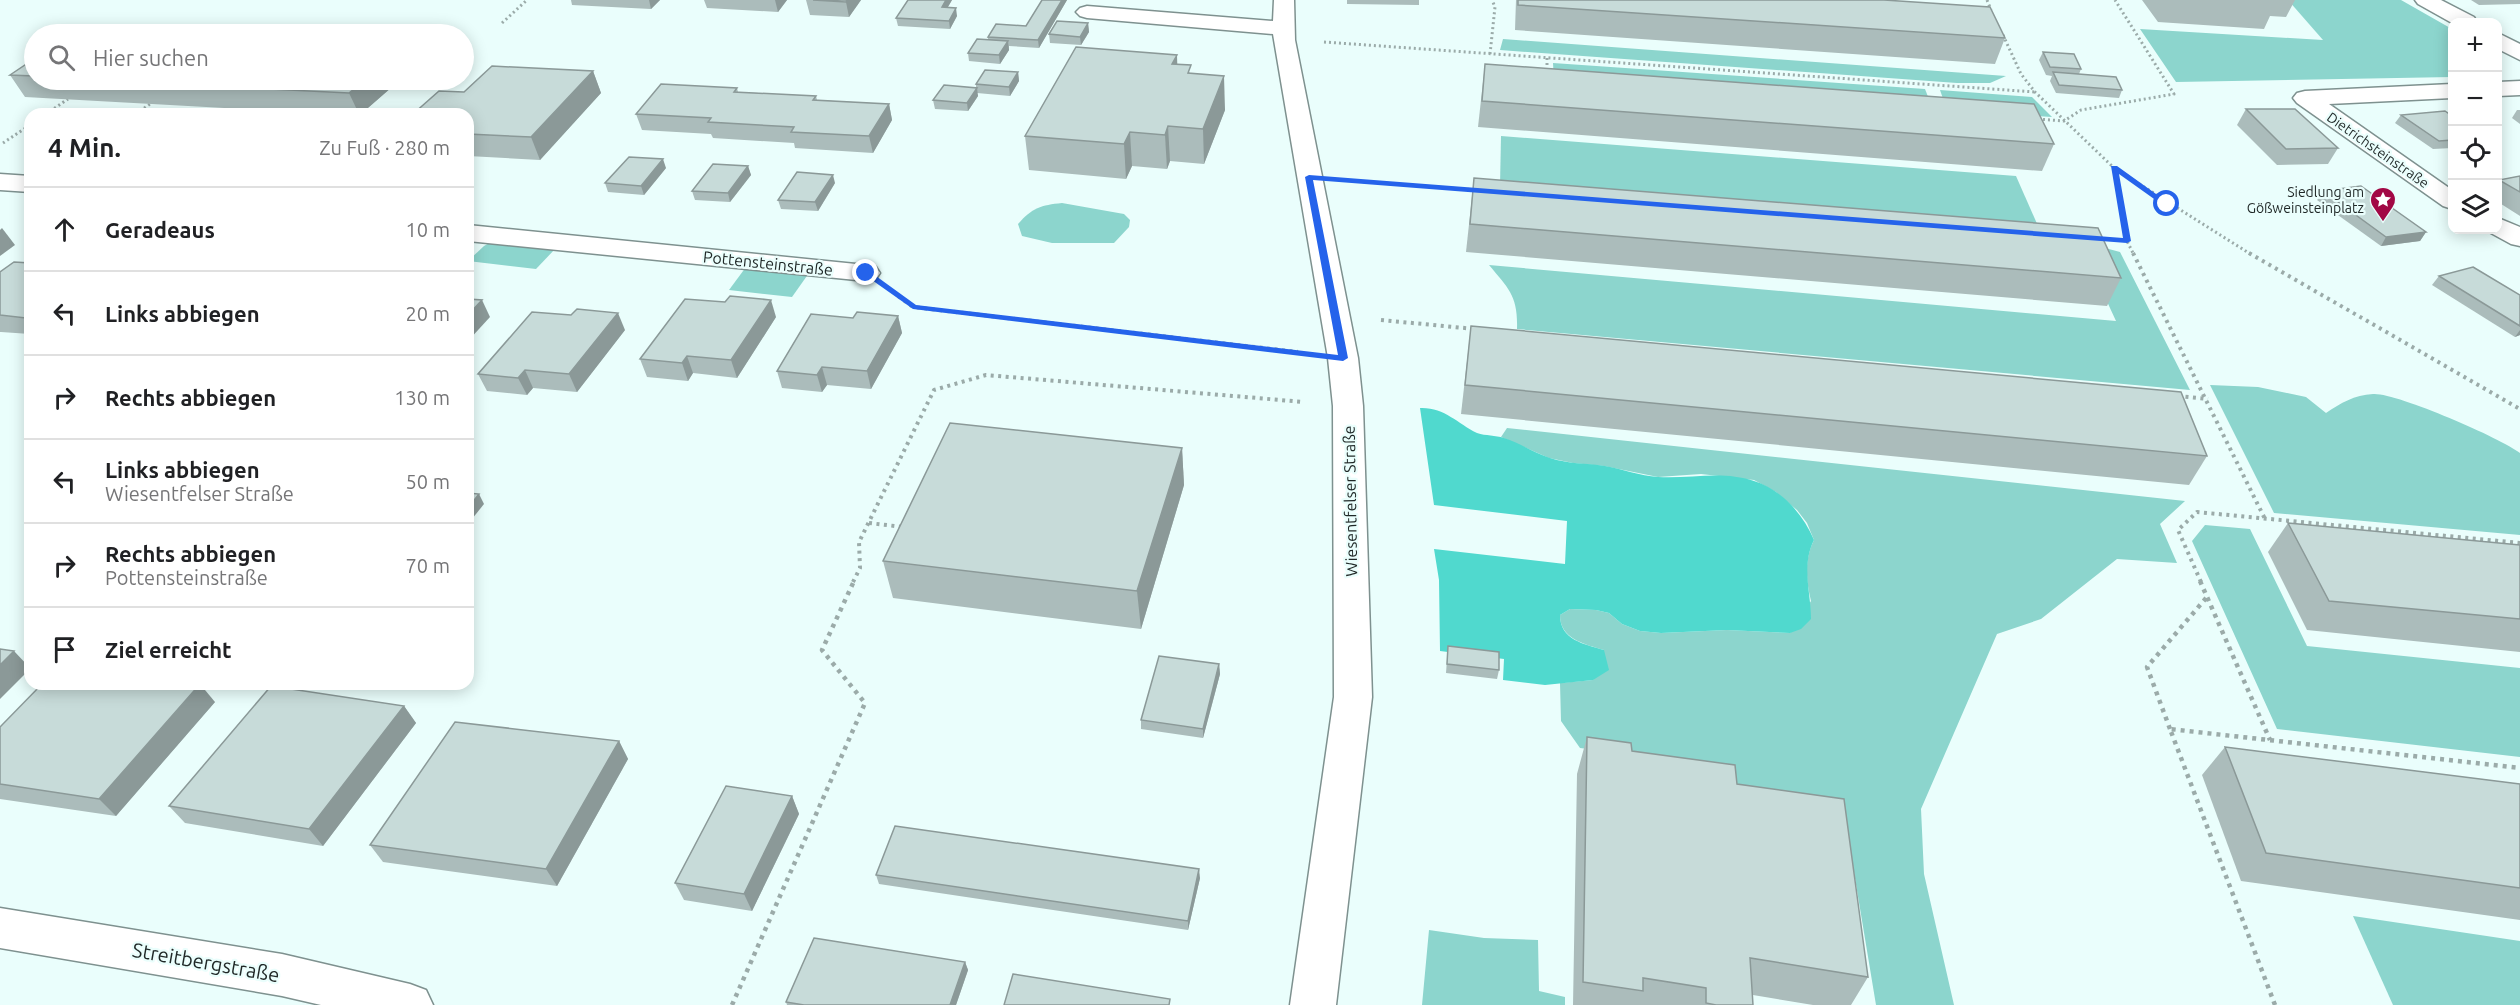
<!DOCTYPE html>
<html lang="de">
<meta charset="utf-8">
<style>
:root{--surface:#fff;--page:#f6f6f6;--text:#202124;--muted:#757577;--line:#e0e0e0}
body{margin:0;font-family:Ubuntu,sans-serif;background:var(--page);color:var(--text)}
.controls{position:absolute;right:18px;top:18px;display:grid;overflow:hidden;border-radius:12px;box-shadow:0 3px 15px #0003}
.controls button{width:54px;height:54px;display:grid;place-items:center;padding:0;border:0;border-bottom:2px solid var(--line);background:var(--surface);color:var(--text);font:30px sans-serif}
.stop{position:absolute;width:18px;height:18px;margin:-14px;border:4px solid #2563eb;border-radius:50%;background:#fff}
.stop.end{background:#2563eb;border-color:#fff;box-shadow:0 2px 6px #0008}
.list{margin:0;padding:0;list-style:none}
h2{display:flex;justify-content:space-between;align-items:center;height:78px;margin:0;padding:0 24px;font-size:26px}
h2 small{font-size:20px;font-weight:400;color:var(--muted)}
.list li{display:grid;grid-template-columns:39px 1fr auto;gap:18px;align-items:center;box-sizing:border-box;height:84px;padding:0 24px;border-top:2px solid var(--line)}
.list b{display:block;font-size:22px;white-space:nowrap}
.list p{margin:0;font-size:20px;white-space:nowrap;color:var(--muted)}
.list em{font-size:20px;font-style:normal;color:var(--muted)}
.icon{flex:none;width:33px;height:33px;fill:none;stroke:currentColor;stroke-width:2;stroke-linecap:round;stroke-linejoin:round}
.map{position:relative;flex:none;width:2520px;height:1005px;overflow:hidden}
.search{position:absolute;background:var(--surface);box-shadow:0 3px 15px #0003;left:24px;top:24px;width:450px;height:66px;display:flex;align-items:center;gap:15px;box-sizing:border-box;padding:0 21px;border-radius:33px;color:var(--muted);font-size:22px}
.panel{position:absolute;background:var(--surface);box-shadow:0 3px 15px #0003;left:24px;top:108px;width:450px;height:582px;border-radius:18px}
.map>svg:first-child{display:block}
.green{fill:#8cd5cd}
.forest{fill:#50d9ce}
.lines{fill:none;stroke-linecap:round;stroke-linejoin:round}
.minor-casing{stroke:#7e918f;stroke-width:3}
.path-far2{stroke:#9baba9;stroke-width:3;stroke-dasharray:2 3;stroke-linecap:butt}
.path-far1{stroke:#9baba9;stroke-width:4;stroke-dasharray:3 4.5;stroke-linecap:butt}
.path{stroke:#9baba9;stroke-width:4.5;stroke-dasharray:4 5;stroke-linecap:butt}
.minor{fill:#fff;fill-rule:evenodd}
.wall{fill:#abbcbb}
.shaded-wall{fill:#8b9998}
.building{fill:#c7dbd9;stroke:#8b9998;stroke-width:1.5}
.route{fill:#2563eb}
.labels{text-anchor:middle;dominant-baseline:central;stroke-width:4.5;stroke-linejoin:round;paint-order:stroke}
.far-street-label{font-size:14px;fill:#1f2726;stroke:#eafefc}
.far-poi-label{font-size:14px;fill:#1f2726;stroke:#eafefc;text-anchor:end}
.street-label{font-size:16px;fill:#1f2726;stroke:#eafefc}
.near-street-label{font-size:20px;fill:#1f2726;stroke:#eafefc}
</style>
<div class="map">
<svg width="2520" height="1005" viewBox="0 0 2520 1005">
<rect width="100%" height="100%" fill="#eafefc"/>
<g class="green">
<polygon points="2288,0 2401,0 2452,29 2452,77 2176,82 2140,29 2323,40"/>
<polygon points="1503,39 2006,76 1990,83 1957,83 1500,50"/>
<polygon points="1553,63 1925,89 1932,107 1554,81"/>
<polygon points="1940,90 2032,97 2052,117 1947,110"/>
<polygon points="1501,136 2016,176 2038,226 1500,186"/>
<path d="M1062,203L1124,214L1130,220L1129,227L1114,243H1052L1022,236L1018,224C1032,208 1041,205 1062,203Z"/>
<path d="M2079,241L2120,252L2190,390L1517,329C1518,296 1509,289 1489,265L2116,321Z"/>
<polygon points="491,242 556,248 536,269 468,261 484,246"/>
<polygon points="746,267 809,273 792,297 729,290"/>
<path d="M2210,385L2258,387L2306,397L2326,413C2341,403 2354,395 2373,394C2395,392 2501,438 2520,453V535L2274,513Z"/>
<path d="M1507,428L2185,501L2160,524L2177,563L2117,559L2041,619L1997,634L1921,809L1924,874L1954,1005H1876L1847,830L1734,814L1730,767L1580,748L1561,721L1560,683L1593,680L1604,650C1584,644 1560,639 1560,615L1570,609L1596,610L1609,613L1622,624L1640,631L1661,633L1727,630L1790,633L1811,601C1806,580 1804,560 1814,540L1807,523L1797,510L1776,492L1754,480L1701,474L1658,477L1604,466L1573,463L1549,458L1501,437Z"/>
<polygon points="2205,525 2250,529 2307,646 2520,668 2520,757 2277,729 2192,541"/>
<polygon points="2353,916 2520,941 2520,1005 2393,1005"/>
<polygon points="1429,930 1484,938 1538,940 1539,991 1565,997 1565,1005 1422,1005"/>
</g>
<path class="forest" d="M1420,408C1444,407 1457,423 1477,433C1486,436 1495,435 1504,438C1520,443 1534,453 1550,458C1568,464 1586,463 1605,466C1622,469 1640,476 1658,477C1691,479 1722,470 1754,481C1782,490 1803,514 1814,540C1801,566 1811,592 1811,619L1801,629L1790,633L1727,630L1661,633L1640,631L1622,624L1609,613L1596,610L1570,609L1560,615C1560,640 1584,644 1604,650L1609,670L1593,680L1545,685L1503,680L1504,659L1440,651L1439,580L1434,549L1565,564L1567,521L1434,505Z"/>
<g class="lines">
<defs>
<g id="minor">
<polygon points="1274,0 1294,0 1295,40 1358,358 1363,406 1372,697 1336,1005 1290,1005 1334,697 1333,406 1328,358 1273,34 1087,18 1080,16 1076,12 1080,8 1087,6 1273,21"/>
<polygon points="2415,0 2441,0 2474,17 2477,22 2452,23 2418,4"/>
<polygon points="2498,33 2520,44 2520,60 2498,49"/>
<polygon points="2520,81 2520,95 2498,96 2498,82"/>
<polygon points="2452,84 2452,98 2329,104 2452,190 2452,209 2443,206 2297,103 2293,98 2297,93 2305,91"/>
<polygon points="0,174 30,176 30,192 0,190"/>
<polygon points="2498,218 2520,227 2520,246 2511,244 2489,232 2487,230 2498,230"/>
<polygon points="468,225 866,265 876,267 880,273 876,279 866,281 468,241"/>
<polygon points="0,908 282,954 410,984 426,990 433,1005 321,1005 282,996 0,948"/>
</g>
</defs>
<use href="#minor" class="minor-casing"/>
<g class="path-far2">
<polyline points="1987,0 1991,10"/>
<polyline points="502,23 527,0"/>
<polyline points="2003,35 2021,74 2035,92 2114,168 2252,255"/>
<polyline points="1324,42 2035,92"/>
<polyline points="1490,54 1495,7 1492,0"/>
<polyline points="1547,58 1547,71"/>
<polyline points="46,114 68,99"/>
<polyline points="136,114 150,104"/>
<polyline points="223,114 230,108"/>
<polyline points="2038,119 2064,121 2081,110 2174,94 2115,0"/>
<polyline points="3,143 30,125"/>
<polyline points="2114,168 2127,241 2134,255"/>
<polyline points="1353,181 1477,190"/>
<polyline points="2098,238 2127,241"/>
</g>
<g class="path-far1">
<polyline points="2133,253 2265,519"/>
<polyline points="2249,253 2520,409"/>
<polyline points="898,296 913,307 1298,352"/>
<polyline points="1381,320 1475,329"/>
<polyline points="2178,396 2208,399"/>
<polyline points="869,523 903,527"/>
<polyline points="853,582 860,568 859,542 934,390 986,375 1304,402"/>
<polyline points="2201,582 2178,530 2197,512 2520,543"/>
</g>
<g class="path">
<polyline points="2200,581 2270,740"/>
<polyline points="2170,729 2147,667 2207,597"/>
<polyline points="732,1005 865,703 822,650 854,581"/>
<polyline points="2275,1005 2170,729 2520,768"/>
</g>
<use href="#minor" class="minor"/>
</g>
<g class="wall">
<polygon points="571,0 660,0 651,9 572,5"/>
<polygon points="704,0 787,0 778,12 707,8"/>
<polygon points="806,0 861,0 849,17 810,15"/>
<polygon points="908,0 952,0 948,7 957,16 950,29 898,26 896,18"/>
<polygon points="1042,0 1067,0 1039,48 1009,46 1009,50 1000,64 969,61 968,53 988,40 988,37 1026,26"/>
<polygon points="1347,0 1419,0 1419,5 1347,4"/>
<polygon points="1516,0 1884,0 2005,38 1995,64 1515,30"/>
<polygon points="2142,0 2295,0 2286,17 2270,16 2264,29 2158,22"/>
<polygon points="2471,0 2520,0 2520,4 2479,5"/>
<polygon points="1088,23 1089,32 1081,45 1050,43 1049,34"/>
<polygon points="2043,52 2081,69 2079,74 2122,90 2119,98 2056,93 2050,81 2052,76 2046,75 2039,60"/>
<polygon points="34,59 34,80 400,80 361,114 331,114 25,97 10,75"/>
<polygon points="1177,64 1192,74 1225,110 1204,164 1170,161 1167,169 1132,166 1126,179 1029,170 1025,136"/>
<polygon points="1485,64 2054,144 2042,171 1478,127"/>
<polygon points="593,71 601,93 540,160 468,156 468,114 464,92"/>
<polygon points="1018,72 1019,81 1010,96 977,93 978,96 968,111 935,109 933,100 976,87 976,84"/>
<polygon points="737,88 738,92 816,96 817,100 889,104 892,120 873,153 795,148 794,143 713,138 711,134 642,130 636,114"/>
<polygon points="2246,109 2338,148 2328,164 2277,165 2237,125"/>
<polygon points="2517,110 2520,110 2520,124 2512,118"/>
<polygon points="2401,115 2452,116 2452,148 2433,149 2395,123"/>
<polygon points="748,166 751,175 730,202 695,200 692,191"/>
<polygon points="666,168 644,195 608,192 605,183"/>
<polygon points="2520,176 2520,216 2498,202 2498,183 2499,180"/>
<polygon points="1474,178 2121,278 2107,306 1466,252"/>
<polygon points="835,183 818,211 781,209 778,200"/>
<polygon points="2323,191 2426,232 2420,241 2381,246 2317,200"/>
<polygon points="30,263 30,334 1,332 0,332 0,272"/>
<polygon points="2439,276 2520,295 2520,335 2515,337 2432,285"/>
<polygon points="898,316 902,333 871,389 827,385 822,392 782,388 777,371 853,318"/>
<polygon points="776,317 737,378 693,373 688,381 647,377 640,359"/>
<polygon points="1471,326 2207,456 2189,485 1461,414"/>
<polygon points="625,330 577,392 533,388 527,395 487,391 478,374"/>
<polygon points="1182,448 1184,485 1141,629 893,598 883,561"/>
<polygon points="2288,523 2520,545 2520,652 2307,630 2268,552"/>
<polygon points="1448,646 1499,670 1497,679 1446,673"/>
<polygon points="1219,664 1220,674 1203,738 1141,729 1141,720"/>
<polygon points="215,702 116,816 0,799 0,727"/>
<polygon points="404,706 416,723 323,846 185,823 169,806"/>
<polygon points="1587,737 1737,784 1868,977 1851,1005 1813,1005 1753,995 1753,1005 1573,1005 1577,774"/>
<polygon points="619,741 628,759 557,886 383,862 370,845"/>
<polygon points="2225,747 2520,784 2520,920 2241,881 2202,775"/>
<polygon points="792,796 799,814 752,911 684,900 675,883"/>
<polygon points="876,875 1200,878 1188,930 879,884"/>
<polygon points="965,962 968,970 956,1005 787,1005 786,1002"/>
</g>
<g class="shaded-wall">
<polygon points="649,0 660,0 651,9"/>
<polygon points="775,0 787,0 778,12"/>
<polygon points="847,0 861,0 849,17 846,2"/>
<polygon points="946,0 952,0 943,15 942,7"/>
<polygon points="1062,0 1067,0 1039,48 1038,40"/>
<polygon points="956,8 957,16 950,29 949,21"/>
<polygon points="1088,23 1089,32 1081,45 1080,37"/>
<polygon points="1008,41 1009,50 1000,64 999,55"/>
<polygon points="1177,55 1178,88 1172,64"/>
<polygon points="593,71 601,93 540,160 531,137"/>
<polygon points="1018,72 1019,81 1010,96 1009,87"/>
<polygon points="1224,76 1225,110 1204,164 1203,129"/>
<polygon points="365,80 400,80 361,114 359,114 349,93"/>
<polygon points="977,88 978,96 968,111 967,103"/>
<polygon points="889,104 892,120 873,153 869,136"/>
<polygon points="1168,126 1170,161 1167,169 1165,135"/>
<polygon points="1130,132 1132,166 1126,179 1124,144"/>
<polygon points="663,159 666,168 644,195 641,186"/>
<polygon points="748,166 751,175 730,202 728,193"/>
<polygon points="833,175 835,183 818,211 815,202"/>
<polygon points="2,228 15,245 0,256 0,230"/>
<polygon points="2426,232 2420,241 2381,246 2386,237"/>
<polygon points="482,300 490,317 468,341 468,315"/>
<polygon points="771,300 776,317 737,378 731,360"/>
<polygon points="618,313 625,330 577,392 569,374"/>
<polygon points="30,315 30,323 26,318"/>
<polygon points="898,316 902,333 871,389 867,371"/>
<polygon points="2520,330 2520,335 2515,337"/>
<polygon points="687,356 693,373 688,381 682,363"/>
<polygon points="822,367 827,385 822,392 817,375"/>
<polygon points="525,370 533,388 527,395 518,378"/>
<polygon points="1182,448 1184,485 1141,629 1137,591"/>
<polygon points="479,494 484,504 468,524 468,508"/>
<polygon points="14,651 30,668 30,669 0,699 0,665"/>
<polygon points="1219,664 1220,674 1203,738 1203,729"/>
<polygon points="200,684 215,702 116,816 99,799"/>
<polygon points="404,706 416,723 323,846 309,829"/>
<polygon points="619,741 628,759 557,886 546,869"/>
<polygon points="792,796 799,814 752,911 744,894"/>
<polygon points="1199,869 1200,878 1188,930 1188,921"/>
<polygon points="965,962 968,970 956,1005 950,1005"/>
</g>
<g class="building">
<polygon points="813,0 847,0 846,2"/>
<polygon points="908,0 946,0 942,7 956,8 949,21 896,18"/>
<polygon points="1042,0 1062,0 1038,40 988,37 996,24 1026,26"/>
<polygon points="1518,0 1884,0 1990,7 2005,38 1518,5"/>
<polygon points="1057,21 1088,23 1080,37 1049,34"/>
<polygon points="977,39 1008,41 999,55 968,53"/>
<polygon points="1076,47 1177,55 1172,64 1191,65 1188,73 1224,76 1203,129 1168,126 1165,135 1130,132 1124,144 1025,136"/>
<polygon points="2043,52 2074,54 2081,69 2050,67"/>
<polygon points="34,59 34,76 10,75"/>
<polygon points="1485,64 2034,104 2054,144 1482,101"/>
<polygon points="492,66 593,71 531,137 468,134 468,114 413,114 439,91 464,92"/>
<polygon points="985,70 1018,72 1009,87 976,84"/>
<polygon points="2053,72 2116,77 2122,90 2059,85"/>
<polygon points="93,80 365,80 349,93"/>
<polygon points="661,84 737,88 734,92 816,96 813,100 889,104 869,136 791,132 794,127 708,122 711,118 636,114"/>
<polygon points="944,85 977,88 967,103 933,100"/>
<polygon points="2246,109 2295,109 2338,148 2286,149"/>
<polygon points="2445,111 2452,116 2452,140 2439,141 2401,115"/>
<polygon points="629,157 663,159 641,186 605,183"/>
<polygon points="713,164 748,166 728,193 692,191"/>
<polygon points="797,172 833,175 815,202 778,200"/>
<polygon points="2520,176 2520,192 2499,180"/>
<polygon points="1474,178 2098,228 2121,278 1470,224"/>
<polygon points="2361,186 2426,232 2386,237 2323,191"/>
<polygon points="14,262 30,263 30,315 26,318 0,315 0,272"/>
<polygon points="2473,267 2520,295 2520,326 2439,276"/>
<polygon points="730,296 771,300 731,360 687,356 682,363 640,359 685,299 725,302"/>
<polygon points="468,299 482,300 468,315"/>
<polygon points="577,309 618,313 569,374 525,370 518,378 478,374 532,312 571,315"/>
<polygon points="857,312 898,316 867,371 822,367 817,375 777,371 811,314 853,318"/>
<polygon points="1471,326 2181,392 2207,456 1465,385"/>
<polygon points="950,423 1182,448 1137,591 883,561"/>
<polygon points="468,493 479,494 468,508"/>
<polygon points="2288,523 2520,545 2520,619 2329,601"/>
<polygon points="1448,646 1499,652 1499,670 1447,664"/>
<polygon points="0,649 14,651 0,665"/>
<polygon points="1159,656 1219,664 1203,729 1141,720"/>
<polygon points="42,684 200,684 99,799 0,784 0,727"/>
<polygon points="271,686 404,706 309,829 169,806"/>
<polygon points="455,722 619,741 546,869 370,845"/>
<polygon points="1587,737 1631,743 1632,751 1735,765 1737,784 1844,799 1868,977 1750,958 1753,1005 1716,1005 1706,1003 1706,988 1643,978 1643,991 1583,982"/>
<polygon points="2225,747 2520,784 2520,888 2266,853"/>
<polygon points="726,786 792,796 744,894 675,883"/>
<polygon points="895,826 1199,869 1188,921 876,875"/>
<polygon points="814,938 965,962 950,1005 804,1005 786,1002"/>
<polygon points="1013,974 1170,999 1169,1005 1004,1005"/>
</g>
<polygon class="route" points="2111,166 2117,166 2170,204 2164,206 2119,174 2131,241 2127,243 1313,180 1348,358 1343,361 913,309 862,273 869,271 916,305 1338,355 1305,177 1309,175 2123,238"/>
<defs>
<symbol id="sight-pin" viewBox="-11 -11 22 30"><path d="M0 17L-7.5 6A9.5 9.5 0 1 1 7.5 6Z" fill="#a20845" stroke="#eafefc"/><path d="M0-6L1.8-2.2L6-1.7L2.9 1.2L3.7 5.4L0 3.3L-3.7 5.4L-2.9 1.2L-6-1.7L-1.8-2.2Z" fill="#fff"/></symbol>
</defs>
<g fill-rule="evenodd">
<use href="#sight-pin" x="2368" y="185" width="30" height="40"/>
</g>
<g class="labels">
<g class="far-street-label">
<text transform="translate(2378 150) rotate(35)">Dietrichsteinstraße</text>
</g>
<g class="far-poi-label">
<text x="2364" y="192">Siedlung am<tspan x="2364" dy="16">Gößweinsteinplatz</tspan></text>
</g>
<g class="street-label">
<text transform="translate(768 263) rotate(6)">Pottensteinstraße</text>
<text transform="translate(1350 501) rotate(-91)">Wiesentfelser Straße</text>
</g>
<g class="near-street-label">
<text transform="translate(206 962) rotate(10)">Streitbergstraße</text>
</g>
</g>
</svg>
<div class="controls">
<button>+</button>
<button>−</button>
<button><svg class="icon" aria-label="locate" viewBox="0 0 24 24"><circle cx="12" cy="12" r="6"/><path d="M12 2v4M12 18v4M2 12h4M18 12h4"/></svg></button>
<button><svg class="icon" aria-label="layers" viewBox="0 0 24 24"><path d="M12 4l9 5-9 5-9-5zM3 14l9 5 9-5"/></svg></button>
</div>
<div class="stop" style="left:2167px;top:204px"></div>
<div class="stop end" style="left:866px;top:273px"></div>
<div class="search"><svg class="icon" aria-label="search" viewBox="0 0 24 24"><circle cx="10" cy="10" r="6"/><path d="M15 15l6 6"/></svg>Hier suchen</div>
<section class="panel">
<h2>4 Min.<small>Zu Fuß · 280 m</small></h2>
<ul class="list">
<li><svg class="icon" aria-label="ahead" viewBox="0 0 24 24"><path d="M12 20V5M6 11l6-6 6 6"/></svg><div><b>Geradeaus</b></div><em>10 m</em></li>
<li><svg class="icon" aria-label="left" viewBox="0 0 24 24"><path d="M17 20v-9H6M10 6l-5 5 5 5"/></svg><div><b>Links abbiegen</b></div><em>20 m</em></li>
<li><svg class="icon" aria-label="right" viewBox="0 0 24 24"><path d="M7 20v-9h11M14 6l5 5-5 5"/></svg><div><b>Rechts abbiegen</b></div><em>130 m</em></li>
<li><svg class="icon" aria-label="left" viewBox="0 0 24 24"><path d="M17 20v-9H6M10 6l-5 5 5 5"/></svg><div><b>Links abbiegen</b><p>Wiesentfelser Straße</p></div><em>50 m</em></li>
<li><svg class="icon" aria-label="right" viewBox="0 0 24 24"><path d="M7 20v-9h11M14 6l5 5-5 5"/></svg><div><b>Rechts abbiegen</b><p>Pottensteinstraße</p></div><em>70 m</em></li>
<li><svg class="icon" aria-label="arrive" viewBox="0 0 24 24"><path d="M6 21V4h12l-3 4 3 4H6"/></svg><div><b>Ziel erreicht</b></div></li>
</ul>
</section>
</div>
